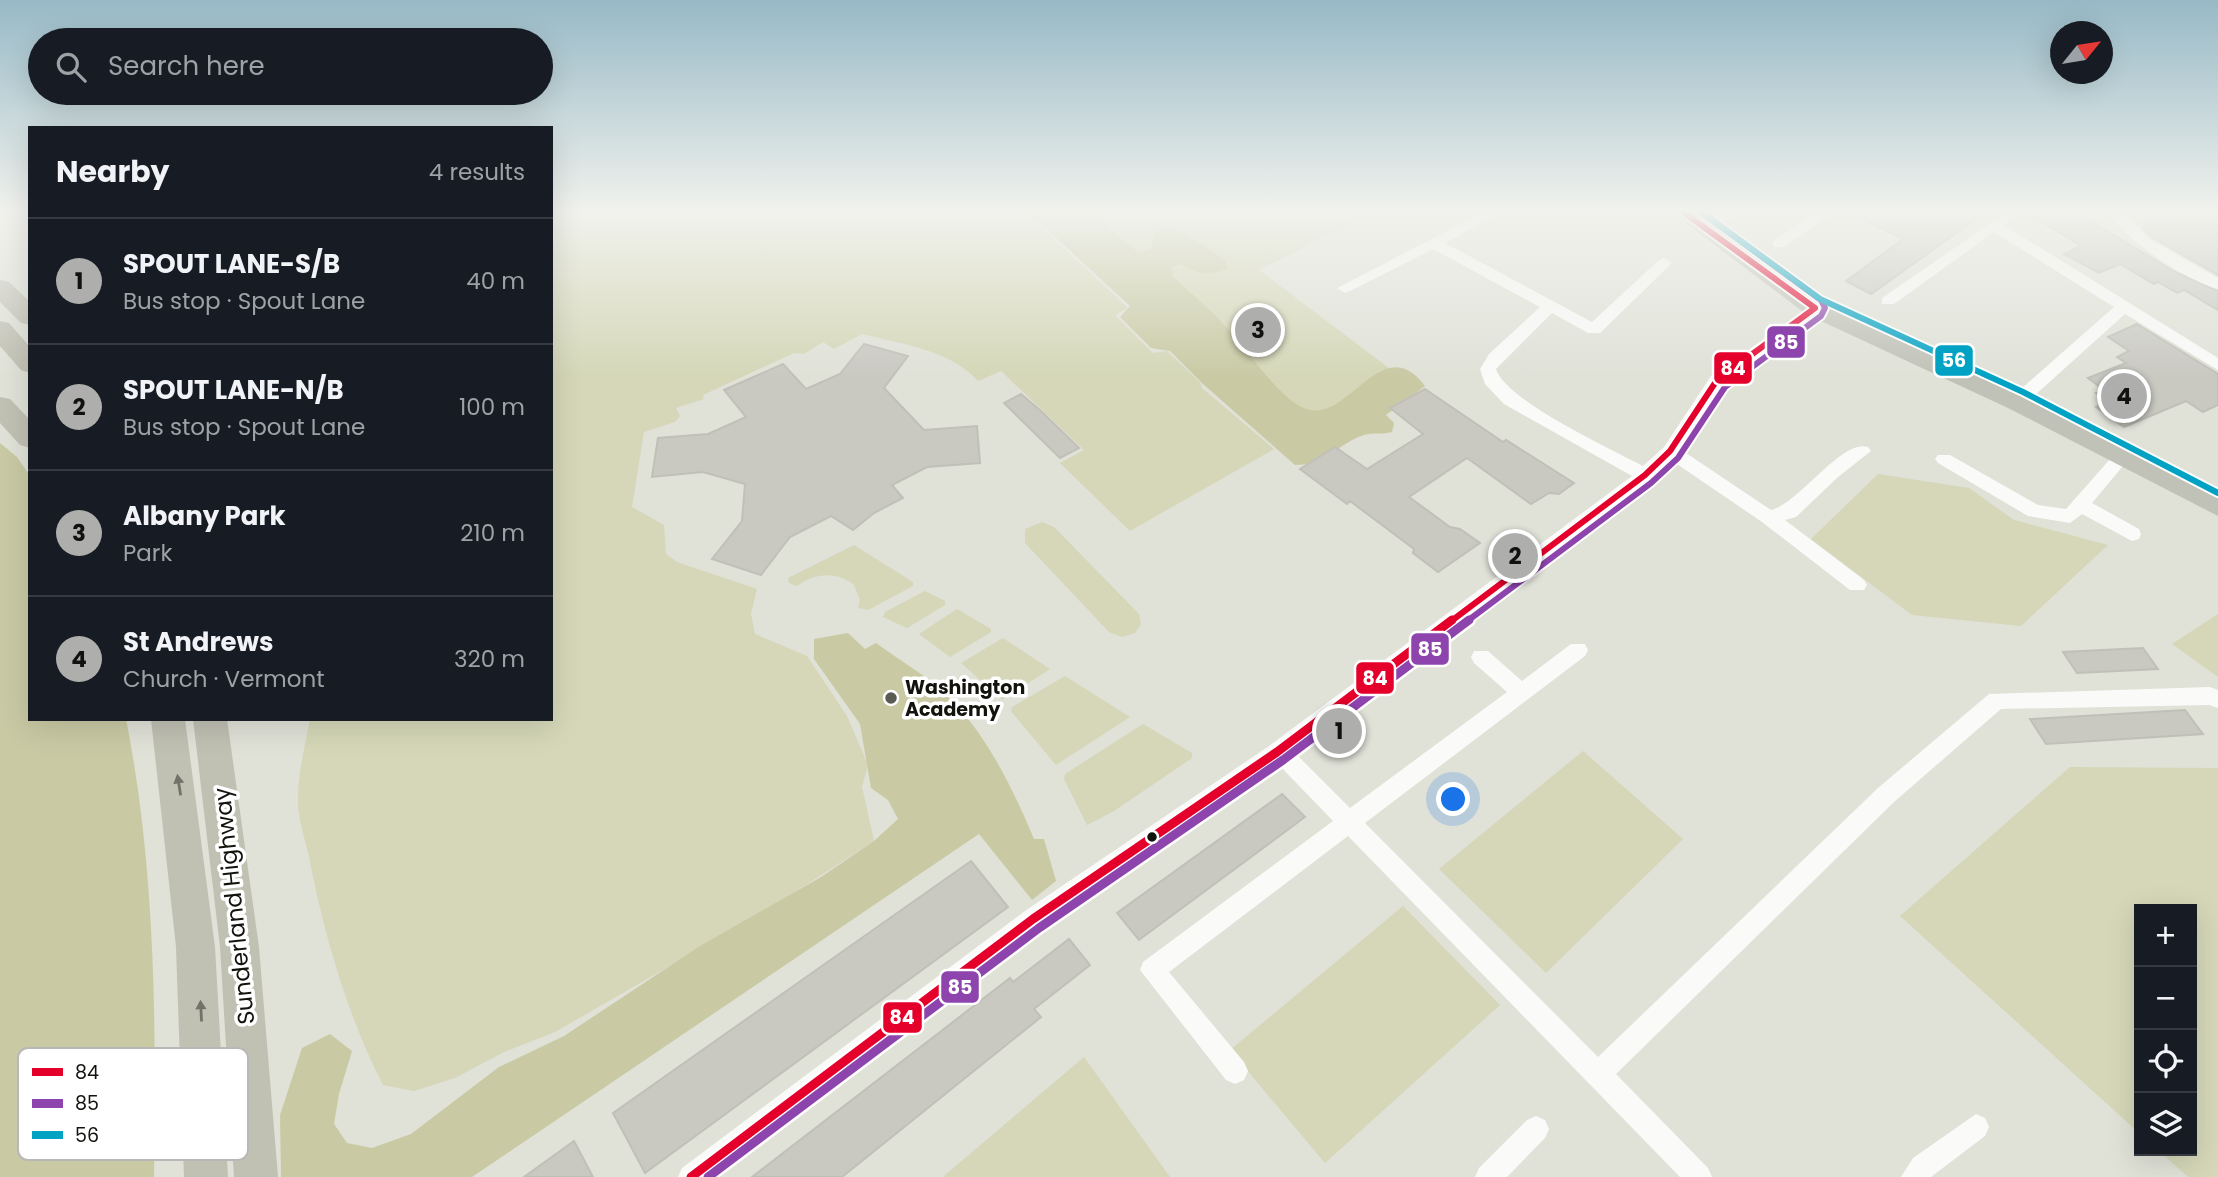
<!DOCTYPE html>
<meta charset="utf-8">
<style>
:root{--surface:#171b24;--page:#242831;--text:#f1f3f6;--muted:#9ea1a6;--line:#363941;--accent:#aeafad}
body{margin:0;font-family:Poppins,sans-serif;background:var(--page);color:var(--text)}
.controls{position:absolute;right:21px;bottom:21px;display:grid;overflow:hidden;border-radius:0px;box-shadow:0 7px 28px #0002}
.controls button{width:63px;height:63px;display:grid;place-items:center;padding:0;border:0;border-bottom:2px solid var(--line);background:var(--surface);color:var(--text);font:35px sans-serif}
.compass{position:absolute;left:2050px;top:21px;width:63px;height:63px;border-radius:50%;background:var(--surface);box-shadow:0 7px 28px #0002;rotate:60deg}
.you{position:absolute;left:1454px;top:800px;width:24px;height:24px;margin:-18px;border:5px solid #fff;border-radius:50%;background:#1a73e8;box-shadow:0 0 0 10px #1a73e833}
.badge{display:grid;place-items:center;width:46px;height:46px;border-radius:50%;background:var(--accent);color:#111;font-size:23px;font-weight:700}
.pin{position:absolute;translate:-50% -50%;border:4px solid #fff;box-shadow:0 2px 7px #0006}
.list{margin:0;padding:0;list-style:none}
h2{display:flex;justify-content:space-between;align-items:center;height:91px;margin:0;padding:0 28px;font-size:30px}
h2 small{font-size:23px;font-weight:400;color:var(--muted)}
.list li{display:grid;grid-template-columns:46px 1fr auto;gap:21px;align-items:center;box-sizing:border-box;height:126px;padding:0 28px;border-top:2px solid var(--line)}
.list b{display:block;font-size:26px;white-space:nowrap}
.list p{margin:0;font-size:23px;white-space:nowrap;color:var(--muted)}
.list em{font-size:23px;font-style:normal;color:var(--muted)}
.icon{flex:none;width:38px;height:38px;fill:none;stroke:currentColor;stroke-width:2;stroke-linecap:round;stroke-linejoin:round}
.map{position:relative;flex:none;width:2218px;height:1177px;overflow:hidden}
.search{position:absolute;background:var(--surface);box-shadow:0 7px 28px #0002;left:28px;top:28px;width:525px;height:77px;display:flex;align-items:center;gap:18px;box-sizing:border-box;padding:0 24px;border-radius:38px;color:var(--muted);font-size:26px}
.panel{position:absolute;background:var(--surface);box-shadow:0 7px 28px #0002;left:28px;top:126px;width:525px;height:595px;border-radius:0px}
.map>svg:first-child{display:block}
.green{fill:#d5d7b8}
.forest{fill:#c9caa4}
.building{fill:#c9c9c2;stroke:#c0c0b8;stroke-width:2}
.lines{fill:none;stroke-linecap:round;stroke-linejoin:round}
.pedestrian{fill:#fafaf9;fill-rule:evenodd}
.minor{fill:#fafaf9;fill-rule:evenodd}
.primary{fill:#c0c1b7;fill-rule:evenodd}
.trunk{fill:#c0c0b3;fill-rule:evenodd}
.bus-1-far1-casing{stroke:#fff;stroke-width:10}
.bus-1-casing{stroke:#fff;stroke-width:14}
.bus-2-far1-casing{stroke:#fff;stroke-width:10}
.bus-2-casing{stroke:#fff;stroke-width:14}
.bus-3-casing{stroke:#fff;stroke-width:10}
.bus-1-far1{stroke:#e4002b;stroke-width:6}
.bus-1{stroke:#e4002b;stroke-width:9}
.bus-2-far1{stroke:#8e44ad;stroke-width:6}
.bus-2{stroke:#8e44ad;stroke-width:9}
.bus-3{stroke:#01a2c4;stroke-width:6}
.oneway{fill:#727268}
.poi-dot{fill:#5b5b54;stroke:#fff;stroke-width:2.5}
.bus-dot{fill:#13130d;stroke:#fff;stroke-width:2.5}
.labels{text-anchor:middle;dominant-baseline:central;stroke-width:7;stroke-linejoin:round;paint-order:stroke}
.poi-label{font-size:19px;font-weight:bold;fill:#13130d;stroke:#fff;text-anchor:start}
.near-street-label{font-size:23px;fill:#13130d;stroke:#fff}
.key{fill:#fff;stroke:#b8b8b6;stroke-width:2}
.key-label{font-size:19px;fill:#13130d}
.line-badge{stroke:#fff;stroke-width:2.5}
.badge-label{font-size:19px;text-anchor:middle;font-weight:bold;fill:#fff}
</style>
<div class="map">
<svg width="2218" height="1177" viewBox="0 0 2218 1177">
<rect width="100%" height="100%" fill="#e0e1d7"/>
<g class="green">
<path d="M551,212H1025L1128,308L1115,315L1153,353L1167,351L1200,382L1202,388L1274,449L1130,531L1060,463L1084,450L1001,371L978,381C951,350 901,344 862,334L834,349L823,342L804,354L794,353L703,395L704,399L676,408L680,416L675,422L644,432L632,507L664,525L666,554L677,562L757,589L751,614L755,634L807,656L847,716L868,765L862,787L874,841L767,910L555,1032L502,1053L455,1078L414,1091L383,1085C347,1015 324,934 309,857C305,840 299,821 298,804C297,777 305,746 310,719H551Z"/>
<polygon points="1048,212 1374,212 1259,270 1418,390 1303,445"/>
<polygon points="1878,474 1969,488 2014,520 2108,545 2021,626 1912,615 1811,539"/>
<polygon points="1042,522 1054,527 1139,614 1141,624 1135,633 1122,637 1109,632 1025,543 1025,529"/>
<path d="M854,545L913,582V586L868,610L858,608L860,600L854,585C836,571 815,573 797,586L789,583L788,578Z"/>
<polygon points="925,591 945,601 945,605 907,628 883,617 885,612"/>
<polygon points="957,609 991,629 991,632 950,657 919,634"/>
<polygon points="2218,614 2218,677 2172,644"/>
<polygon points="1003,638 1050,669 1002,700 961,663"/>
<polygon points="1065,676 1130,717 1056,765 1011,711 1012,707"/>
<polygon points="1143,724 1192,753 1192,758 1114,811 1087,825 1064,779 1065,774"/>
<polygon points="1583,751 1683,839 1546,973 1439,869"/>
<polygon points="2070,767 2218,768 2218,1177 2188,1177 2159,1151 2192,1151 2192,909 2139,909 2139,1133 1900,916"/>
<polygon points="1403,906 1500,1005 1325,1163 1230,1050"/>
<polygon points="1084,1057 1170,1177 944,1177 944,1176"/>
</g>
<g class="forest">
<path d="M1028,212H1090L1139,253L1151,249L1155,228C1182,224 1205,247 1226,262L1227,269C1207,276 1198,274 1180,264L1172,267V276C1191,293 1210,309 1227,328C1246,348 1284,406 1310,410C1351,418 1383,330 1425,386L1386,415L1394,423L1392,432C1383,435 1373,432 1364,435C1337,444 1327,465 1295,465L1203,384L1170,351L1151,348L1120,317L1130,306Z"/>
<path d="M0,443L17,457L30,476V719H126C156,870 156,1024 154,1177H0Z"/>
<path d="M848,633L865,649L876,643C899,660 926,675 947,695C987,735 1012,787 1034,839H1044L1056,881L1032,900L979,834L472,1177H281L280,1115L302,1048L330,1034L352,1051L339,1094L334,1124L347,1143L372,1148L411,1134L499,1067L564,1036L700,946L821,877L874,841L898,819L888,800L871,788L860,724L814,659V639Z"/>
</g>
<g class="building">
<polygon points="1848,212 1914,212 1928,219 1939,212 1986,212 1871,294 1846,281 1903,239"/>
<polygon points="2026,212 2076,212 2173,271 2218,291 2218,310 2184,290 2177,293 2158,282 2154,284 2120,264 2099,273 2064,254 2081,246"/>
<polygon points="2170,215 2180,220 2218,218 2218,275 2152,237 2144,229 2145,219"/>
<polygon points="2137,324 2218,374 2218,405 2203,412 2186,401 2124,427 2096,407 2109,402 2096,393 2104,390 2088,378 2126,363 2117,357 2129,351 2108,337"/>
<polygon points="864,344 908,356 884,388 924,430 977,426 980,463 927,467 892,485 903,498 874,513 853,530 831,516 790,537 761,575 712,559 742,521 745,484 703,472 652,477 658,438 708,434 746,417 724,390 783,364 806,389 840,374"/>
<polygon points="1425,389 1503,442 1506,440 1574,483 1559,494 1549,493 1531,504 1467,458 1409,497 1450,527 1460,529 1480,543 1438,572 1413,553 1414,549 1350,501 1347,504 1300,469 1335,447 1367,469 1423,434 1390,408"/>
<polygon points="1021,394 1041,411 1079,448 1060,458 1004,403"/>
<polygon points="2143,648 2158,669 2077,673 2063,652"/>
<polygon points="2185,710 2203,734 2046,744 2030,719"/>
<polygon points="1282,794 1305,817 1139,940 1117,913"/>
<polygon points="971,861 1008,907 645,1173 613,1113"/>
<polygon points="1069,939 1090,965 1034,1009 1041,1017 842,1177 752,1177 1010,978 1013,982"/>
<polygon points="574,1141 593,1177 524,1177"/>
</g>
<g class="lines">
<polygon class="pedestrian" points="2006,212 2018,212 2009,219 2001,219 2000,217"/>
<g class="minor">
<path d="M1484,212H1502L1445,243L1592,322L1659,260L1664,258L1672,263L1600,333H1588L1552,313L1496,369C1505,400 1611,449 1643,466L1664,447L1711,376L1815,303L1823,308L1821,312L1723,384L1680,449L1771,510C1800,503 1841,439 1868,447L1871,451L1838,477L1796,517L1785,520L1864,580L1867,585L1864,590H1850L1762,522L1671,460L1651,480L1294,752L1350,808L1507,692L1474,663L1471,657L1474,651H1488L1522,681L1571,644H1585L1588,650L1585,656L1365,823L1598,1057L1878,788L1989,694L2210,687L2218,690V708L2209,705L2001,709L1894,802L1616,1074L1708,1168L1712,1177H1680L1348,836L1169,972L1244,1062L1248,1071L1244,1080L1235,1084L1226,1080L1140,970L1143,962L1333,821L1277,763L1041,927L713,1177H678L682,1168L1025,911L1269,746L1632,476L1504,404L1485,384L1480,369L1489,354L1540,307L1433,249L1350,291L1345,293L1337,288Z"/>
<polygon points="1723,212 1742,212 1707,230 1697,230 1695,227"/>
<polygon points="1818,212 1835,212 1783,247 1773,247 1773,241"/>
<path d="M2109,212H2123L2150,239L2218,278V289C2187,281 2124,240 2109,212Z"/>
<polygon points="2004,214 2011,218 2004,225 2218,358 2218,370 2125,314 2024,405 2012,405 2010,401 2012,397 2114,307 1994,232 1894,304 1882,304 1882,298"/>
<polygon points="2124,448 2133,454 2092,503 2139,529 2141,534 2139,539 2132,541 2082,514 2070,523 2028,516 1938,463 1935,459 1938,455 1950,455 2038,505 2066,509 2118,450"/>
<polygon points="1976,1114 1985,1118 1989,1127 1985,1136 1931,1177 1901,1177 1913,1158"/>
<polygon points="1536,1116 1545,1120 1549,1129 1545,1138 1507,1177 1475,1177 1479,1168 1527,1120"/>
</g>
<polygon class="primary" points="1671,212 1698,212 1824,302 2028,394 2218,491 2218,516 2008,408 1806,314"/>
<g class="trunk">
<polygon points="0,280 9,282 30,302 30,325 21,323 0,302"/>
<polygon points="0,321 9,323 30,347 30,373 21,370 0,346"/>
<polygon points="0,397 10,399 30,420 30,448 20,445 0,423"/>
<polygon points="151,719 185,719 215,947 228,1177 184,1177 176,947"/>
<polygon points="193,719 227,719 259,947 278,1177 234,1177 220,947"/>
</g>
<defs>
<polyline id="bus-1-far1" points="1450,622 1645,475 1670,451 1717,380 1815,308 1683,212"/>
<polyline id="bus-1" points="691,1177 1033,919 1277,752 1452,620"/>
<polyline id="bus-2-far1" points="1466,622 1651,483 1678,458 1725,387 1821,316 1825,308 1821,300 1701,212"/>
<polyline id="bus-2" points="708,1177 1039,928 1283,760 1469,620"/>
<polyline id="bus-3" points="1701,212 1820,299 2023,392 2218,493"/>
</defs>
<use href="#bus-1-far1" class="bus-1-far1-casing"/>
<use href="#bus-1" class="bus-1-casing"/>
<use href="#bus-2-far1" class="bus-2-far1-casing"/>
<use href="#bus-2" class="bus-2-casing"/>
<use href="#bus-3" class="bus-3-casing"/>
<use href="#bus-1-far1" class="bus-1-far1"/>
<use href="#bus-1" class="bus-1"/>
<use href="#bus-2-far1" class="bus-2-far1"/>
<use href="#bus-2" class="bus-2"/>
<use href="#bus-3" class="bus-3"/>
</g>
<defs><path id="oneway-solid" d="M-6-.8H1V-3.2L6.5 0L1 3.2V.8H-6Z" transform="scale(1.75)"/></defs>
<g class="oneway">
<use href="#oneway-solid" transform="translate(179 785) rotate(-99)"/>
<use href="#oneway-solid" transform="translate(201 1011) rotate(-93)"/>
</g>
<linearGradient id="sky" x2="0" y2="1"><stop stop-color="#97b9c6"/><stop offset="0.56" stop-color="#f1f2ed"/><stop offset="1" stop-color="#f1f2ed" stop-opacity="0"/></linearGradient>
<rect width="2218" height="377" fill="url(#sky)"/>
<circle class="poi-dot" cx="891" cy="698" r="7"/>
<circle class="bus-dot" cx="1152" cy="837" r="6"/>
<g class="labels">
<g class="poi-label">
<text x="905" y="687">Washington<tspan x="905" dy="22">Academy</tspan></text>
</g>
<g class="near-street-label">
<text transform="translate(234 906) rotate(-96)">Sunderland Highway</text>
</g>
</g>
<rect x="18" y="1048" width="230" height="112" rx="10" class="key"/>
<rect x="32" y="1068" width="31" height="8" fill="#e4002b"/>
<rect x="32" y="1099" width="31" height="9" fill="#8e44ad"/>
<rect x="32" y="1131" width="31" height="8" fill="#01a2c4"/>
<g class="key-label">
<text x="75" y="1079">84</text>
<text x="75" y="1110">85</text>
<text x="75" y="1142">56</text>
</g>
<g class="line-badge">
<rect x="1766" y="325" width="40" height="34" rx="7" fill="#8e44ad"/>
<rect x="1934" y="344" width="40" height="33" rx="7" fill="#01a2c4"/>
<rect x="1713" y="351" width="40" height="34" rx="7" fill="#e4002b"/>
<rect x="1410" y="632" width="40" height="34" rx="7" fill="#8e44ad"/>
<rect x="1355" y="661" width="40" height="34" rx="7" fill="#e4002b"/>
<rect x="940" y="970" width="40" height="34" rx="7" fill="#8e44ad"/>
<rect x="882" y="1001" width="41" height="33" rx="7" fill="#e4002b"/>
</g>
<g class="badge-label">
<text x="1786" y="349">85</text>
<text x="1954" y="367">56</text>
<text x="1733" y="375">84</text>
<text x="1430" y="656">85</text>
<text x="1375" y="685">84</text>
<text x="960" y="994">85</text>
<text x="902" y="1024">84</text>
</g>
</svg>
<div class="controls">
<button>+</button>
<button>−</button>
<button><svg class="icon" aria-label="locate" viewBox="0 0 24 24"><circle cx="12" cy="12" r="6"/><path d="M12 2v4M12 18v4M2 12h4M18 12h4"/></svg></button>
<button><svg class="icon" aria-label="layers" viewBox="0 0 24 24"><path d="M12 4l9 5-9 5-9-5zM3 14l9 5 9-5"/></svg></button>
</div>
<svg class="compass" viewBox="-18 -18 36 36"><path d="M0-13l5 13h-10z" fill="#e53935"/><path d="M0 13l5-13h-10z" fill="#9ea1a6"/></svg>
<div class="you"></div>
<div class="pin badge" style="left:1339px;top:731px">1</div>
<div class="pin badge" style="left:1515px;top:556px">2</div>
<div class="pin badge" style="left:1258px;top:330px">3</div>
<div class="pin badge" style="left:2124px;top:396px">4</div>
<div class="search"><svg class="icon" aria-label="search" viewBox="0 0 24 24"><circle cx="10" cy="10" r="6"/><path d="M15 15l6 6"/></svg>Search here</div>
<section class="panel">
<h2>Nearby<small>4 results</small></h2>
<ul class="list">
<li><span class="badge">1</span><div><b>SPOUT LANE-S/B</b><p>Bus stop · Spout Lane</p></div><em>40 m</em></li>
<li><span class="badge">2</span><div><b>SPOUT LANE-N/B</b><p>Bus stop · Spout Lane</p></div><em>100 m</em></li>
<li><span class="badge">3</span><div><b>Albany Park</b><p>Park</p></div><em>210 m</em></li>
<li><span class="badge">4</span><div><b>St Andrews</b><p>Church · Vermont</p></div><em>320 m</em></li>
</ul>
</section>
</div>
